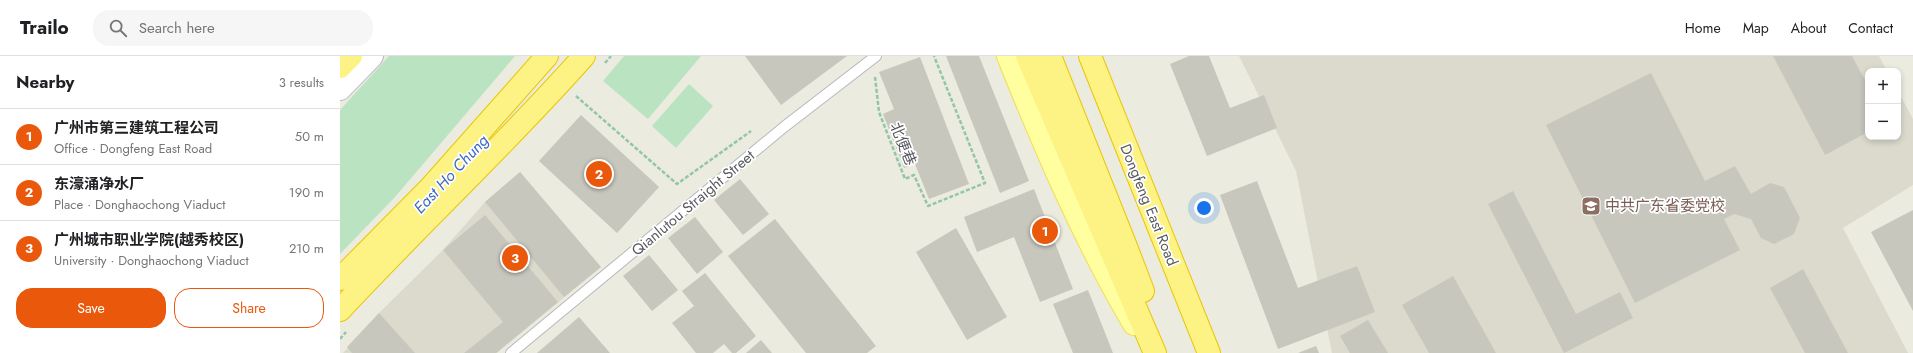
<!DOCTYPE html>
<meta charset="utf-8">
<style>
:root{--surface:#fff;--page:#f6f6f6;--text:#202124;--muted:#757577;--line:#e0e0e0;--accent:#ea580c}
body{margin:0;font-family:Jost,"Noto Sans SC",sans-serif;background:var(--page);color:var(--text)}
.controls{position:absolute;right:12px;top:12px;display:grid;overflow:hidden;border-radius:8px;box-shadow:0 2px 6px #0003}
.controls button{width:36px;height:36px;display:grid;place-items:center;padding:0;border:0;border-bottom:1px solid var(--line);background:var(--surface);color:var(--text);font:20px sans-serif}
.you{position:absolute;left:864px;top:152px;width:14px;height:14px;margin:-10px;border:3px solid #fff;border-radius:50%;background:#1a73e8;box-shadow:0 0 0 6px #1a73e833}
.badge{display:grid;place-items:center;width:26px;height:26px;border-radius:50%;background:var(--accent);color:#fff;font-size:13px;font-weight:700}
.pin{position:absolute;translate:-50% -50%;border:2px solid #fff;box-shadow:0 1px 4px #0006}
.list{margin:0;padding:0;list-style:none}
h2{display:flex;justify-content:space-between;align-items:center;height:52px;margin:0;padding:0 16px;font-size:17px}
h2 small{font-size:13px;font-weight:400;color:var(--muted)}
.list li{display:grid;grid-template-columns:26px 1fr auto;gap:12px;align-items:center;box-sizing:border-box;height:56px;padding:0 16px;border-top:1px solid var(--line)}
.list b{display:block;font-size:15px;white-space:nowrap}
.list p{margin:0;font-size:13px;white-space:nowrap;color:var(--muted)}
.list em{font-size:13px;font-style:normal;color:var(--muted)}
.actions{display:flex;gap:8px;padding:12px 16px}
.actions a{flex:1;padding:9px 0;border:1px solid var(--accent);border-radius:16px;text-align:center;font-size:14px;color:var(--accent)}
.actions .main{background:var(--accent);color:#fff}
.icon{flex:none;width:22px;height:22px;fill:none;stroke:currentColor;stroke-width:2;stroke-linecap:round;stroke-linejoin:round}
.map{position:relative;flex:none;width:1573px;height:297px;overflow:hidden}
header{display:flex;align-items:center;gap:24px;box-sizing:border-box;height:56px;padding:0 20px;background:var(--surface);border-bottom:1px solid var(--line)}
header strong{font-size:19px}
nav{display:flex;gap:22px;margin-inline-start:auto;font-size:14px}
.search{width:280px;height:36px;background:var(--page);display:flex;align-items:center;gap:10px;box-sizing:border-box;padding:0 14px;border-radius:16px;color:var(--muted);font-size:15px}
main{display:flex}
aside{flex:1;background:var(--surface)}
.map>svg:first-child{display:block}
.education{fill:#dbdacd}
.green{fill:#bae4c1}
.building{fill:#c8c7be}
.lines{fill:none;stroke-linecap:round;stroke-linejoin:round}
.lane-casing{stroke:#b7b8be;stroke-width:12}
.secondary-casing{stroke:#b8bac1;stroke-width:24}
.primary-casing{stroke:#f2de51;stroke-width:24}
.highway-casing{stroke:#eac600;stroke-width:24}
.path{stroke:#93c5a9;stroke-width:2.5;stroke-dasharray:4 2;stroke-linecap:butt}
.lane{stroke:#fff;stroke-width:10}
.secondary{stroke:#fff;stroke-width:22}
.primary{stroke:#ffffa0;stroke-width:22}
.highway{stroke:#fdf284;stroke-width:22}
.labels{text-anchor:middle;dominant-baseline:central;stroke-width:3.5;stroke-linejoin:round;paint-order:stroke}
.street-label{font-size:15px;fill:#585a60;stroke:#fff}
.education-label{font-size:15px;fill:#785e54;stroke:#fff;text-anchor:start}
.water-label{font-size:16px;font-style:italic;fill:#3e6ac2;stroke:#fff}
</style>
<header>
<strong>Trailo</strong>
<div class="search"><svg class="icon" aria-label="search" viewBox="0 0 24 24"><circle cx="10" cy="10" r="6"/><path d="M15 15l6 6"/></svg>Search here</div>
<nav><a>Home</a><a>Map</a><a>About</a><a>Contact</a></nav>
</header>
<main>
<aside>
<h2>Nearby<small>3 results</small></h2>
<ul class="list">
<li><span class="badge">1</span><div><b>广州市第三建筑工程公司</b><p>Office · Dongfeng East Road</p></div><em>50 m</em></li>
<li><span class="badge">2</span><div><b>东濠涌净水厂</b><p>Place · Donghaochong Viaduct</p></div><em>190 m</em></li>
<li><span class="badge">3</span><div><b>广州城市职业学院(越秀校区)</b><p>University · Donghaochong Viaduct</p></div><em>210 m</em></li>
</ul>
<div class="actions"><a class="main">Save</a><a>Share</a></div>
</aside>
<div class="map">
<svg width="1573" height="297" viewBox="0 0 1573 297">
<rect width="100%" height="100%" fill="#ebebdf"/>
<g class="education">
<polygon points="899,0 1539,0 1547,15 1528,15 1528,81 1558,81 1558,35 1573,63 1573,129 1503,172 1568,297 992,297 956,115"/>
<polygon points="180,116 261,211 157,297 3,297 39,257 103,194 145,146"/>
</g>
<g class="green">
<polygon points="49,0 175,0 55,141 0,198 0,54"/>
<polygon points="284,0 361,0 308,63 263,25"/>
<polygon points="349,28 373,50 336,92 312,70"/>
</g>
<g class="building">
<polygon points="405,0 507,0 441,49"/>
<polygon points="606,0 639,0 689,125 660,137"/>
<polygon points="849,0 869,0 890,52 924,39 937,72 867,100 830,8"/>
<polygon points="1433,0 1512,0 1528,30 1528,76 1485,99"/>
<polygon points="580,1 629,128 589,143 575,108 564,112 543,58 554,53 539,16"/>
<polygon points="1311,17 1365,125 1395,110 1411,138 1430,127 1444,131 1460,162 1454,178 1434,188 1421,182 1411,163 1394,158 1384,163 1400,194 1295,247 1206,69"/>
<polygon points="241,59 319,131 277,177 199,105"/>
<polygon points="180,116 261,211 224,241 145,146"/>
<polygon points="400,123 429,158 403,179 374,144"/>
<polygon points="917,125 958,232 1017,210 1035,256 938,293 880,139"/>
<polygon points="694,133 733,233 700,246 674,181 637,196 624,161"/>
<polygon points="1173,135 1236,258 1280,236 1293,262 1224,297 1148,148"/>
<polygon points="1573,154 1573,255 1531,176"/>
<polygon points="145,159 218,246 156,297 124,297 163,266 103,194"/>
<polygon points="355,161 383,196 357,218 328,182"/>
<polygon points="435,163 536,290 527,297 466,297 388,200"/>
<polygon points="616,172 667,261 627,284 576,196"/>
<polygon points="309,199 338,234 312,255 283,220"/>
<polygon points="1463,213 1508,297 1465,297 1430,232"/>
<polygon points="365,217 416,280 396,297 392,297 384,288 373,297 356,297 332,267 354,250 342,235"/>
<polygon points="1113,220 1156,297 1089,297 1062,249"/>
<polygon points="748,234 773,297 733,297 713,248"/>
<polygon points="39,257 75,297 12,297 7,291"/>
<polygon points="239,261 270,297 197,297"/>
<polygon points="1028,264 1048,297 1010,297 1000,280"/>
<polygon points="421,284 432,297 406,297"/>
<polygon points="976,290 979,297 958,297"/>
</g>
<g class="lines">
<defs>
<polyline id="lane" points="171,297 444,71 536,0"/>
<polyline id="secondary" points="0,33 32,0"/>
<path id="primary" d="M668,0C705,92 744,183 794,268"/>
<g id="highway">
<polyline points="687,0 815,297"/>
<polyline points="710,0 785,188 803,235"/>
<polyline points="750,0 869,297"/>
<polyline points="0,11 11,0"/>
<polyline points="0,223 90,132 207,0"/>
<path d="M0,254C80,168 166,88 244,0"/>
</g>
</defs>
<use href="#lane" class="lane-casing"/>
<use href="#secondary" class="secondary-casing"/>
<use href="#primary" class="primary-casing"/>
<use href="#highway" class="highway-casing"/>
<g class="path">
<polyline points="265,7 271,0"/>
<polyline points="535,21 539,56 565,123 574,119 588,150 645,127 594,0"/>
<polyline points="236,40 337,128 411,75"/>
<polyline points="0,283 6,276"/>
</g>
<use href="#lane" class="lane"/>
<use href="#secondary" class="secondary"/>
<use href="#primary" class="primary"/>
<use href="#highway" class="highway"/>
</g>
<defs>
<symbol id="university-square" viewBox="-11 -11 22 22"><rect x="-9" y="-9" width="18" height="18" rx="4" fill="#8d6e63" stroke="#fff"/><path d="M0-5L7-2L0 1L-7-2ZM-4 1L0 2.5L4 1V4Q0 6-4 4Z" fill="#fff"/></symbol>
</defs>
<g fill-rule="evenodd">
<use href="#university-square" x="1240" y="139" width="22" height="22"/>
</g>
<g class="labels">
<g class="street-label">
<text transform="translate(563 88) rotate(68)">北便巷</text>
<text transform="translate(353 147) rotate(-40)">Qianlutou Straight Street</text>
<text transform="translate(809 149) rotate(68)">Dongfeng East Road</text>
</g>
<g class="education-label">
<text x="1265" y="150">中共广东省委党校</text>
</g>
<g class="water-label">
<text transform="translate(111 118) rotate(-47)">East Ho Chung</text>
</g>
</g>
</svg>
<div class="controls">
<button>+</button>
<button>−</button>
</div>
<div class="you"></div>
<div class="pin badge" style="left:705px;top:175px">1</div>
<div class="pin badge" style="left:259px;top:118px">2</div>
<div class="pin badge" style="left:175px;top:202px">3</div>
</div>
</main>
